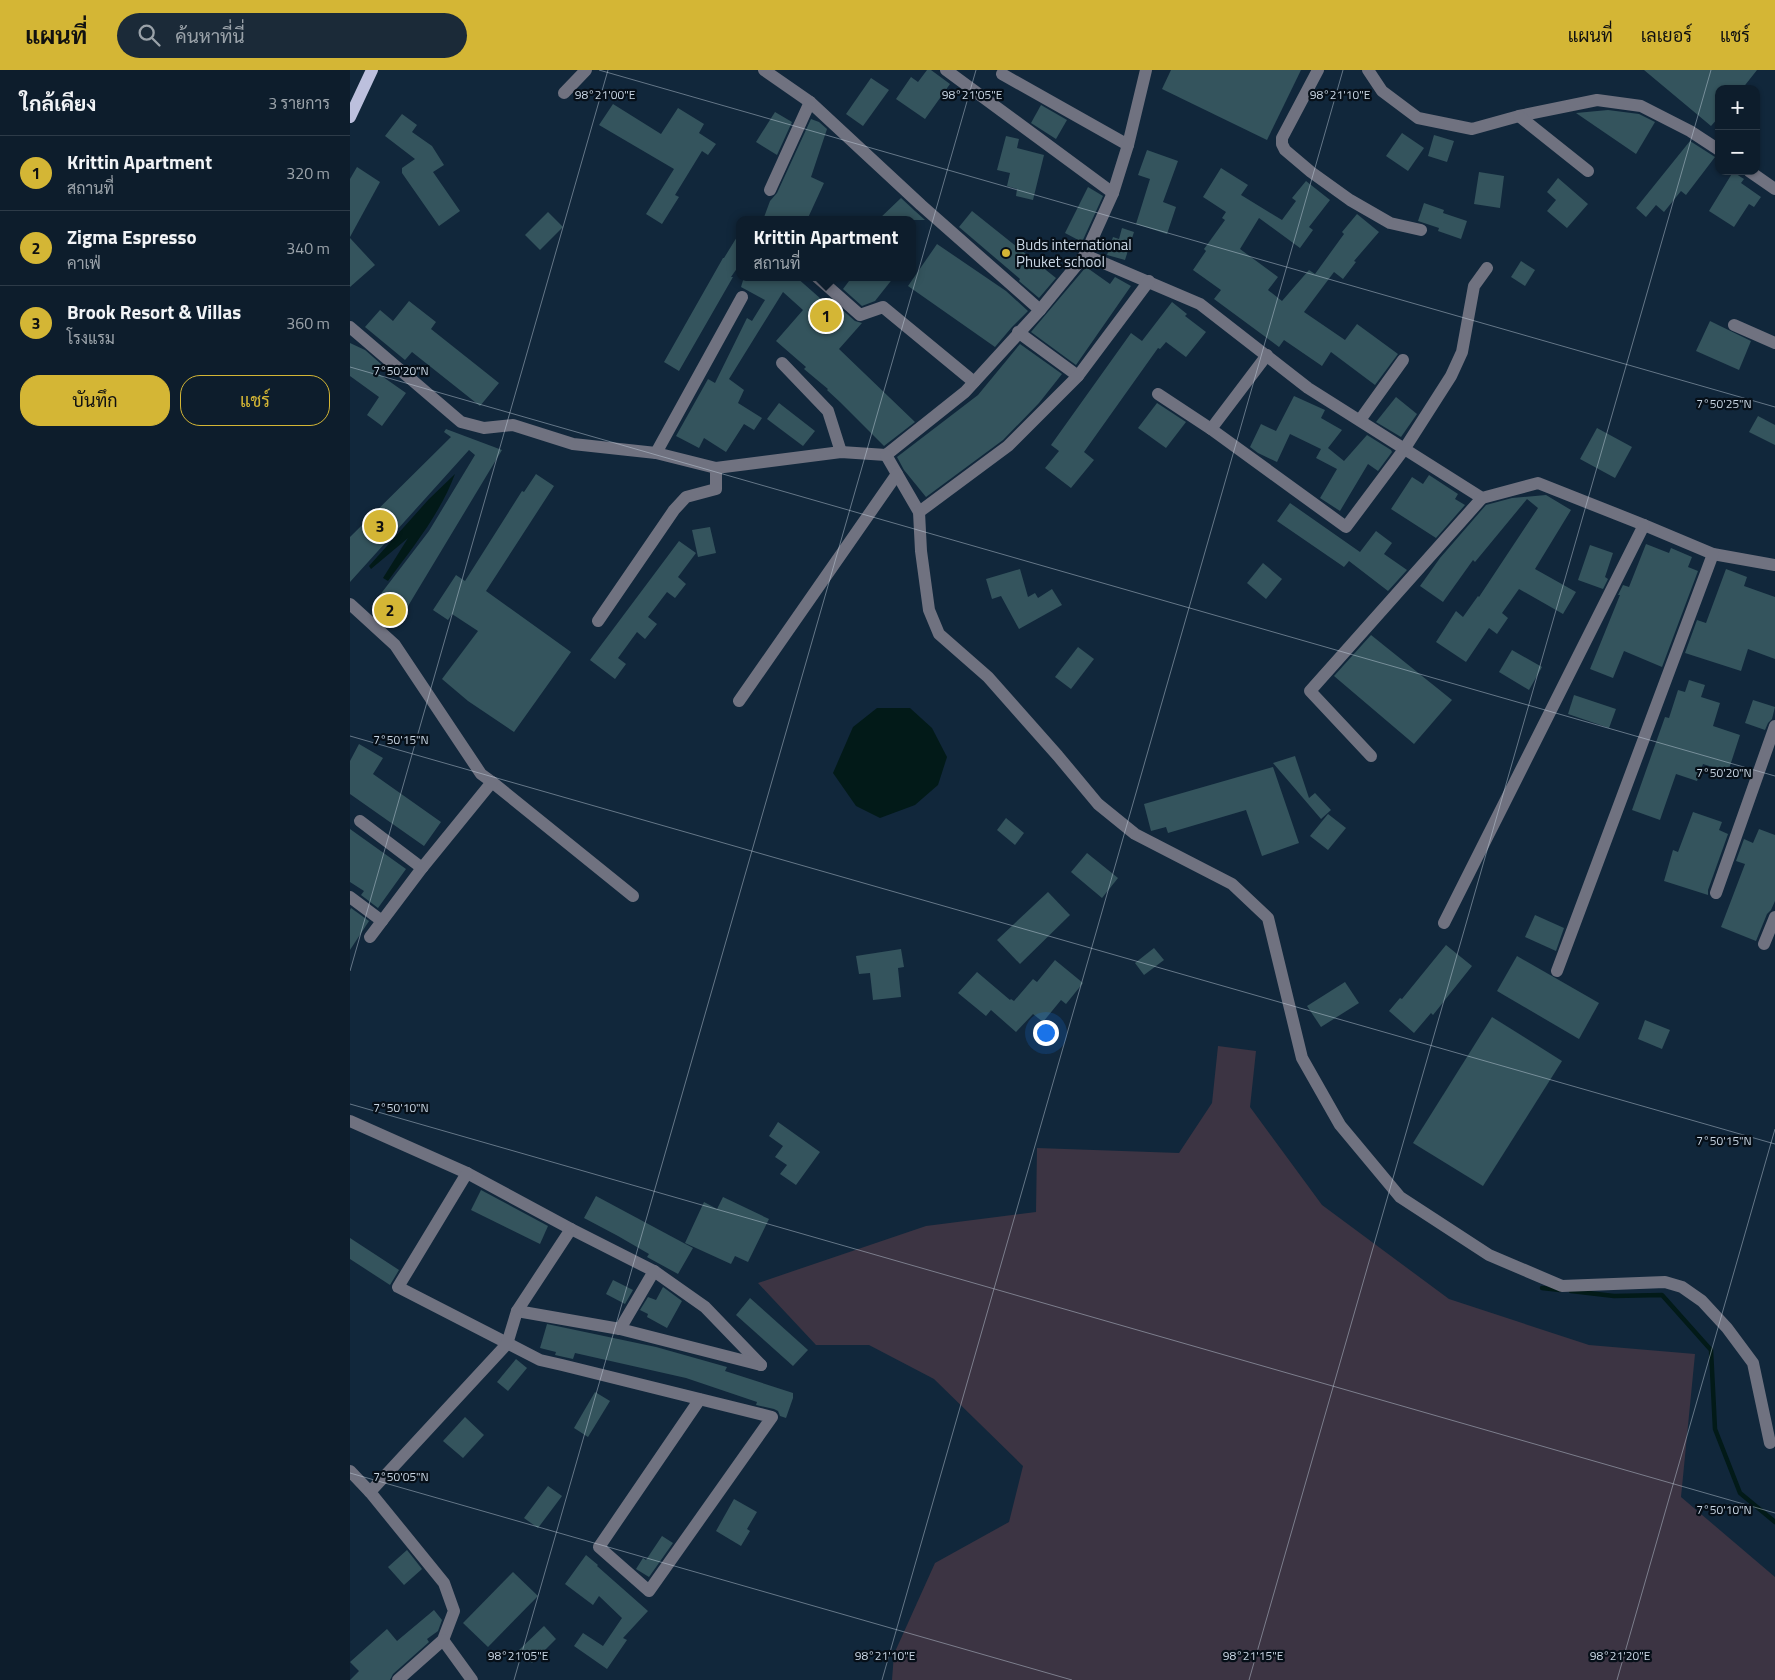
<!DOCTYPE html>
<html lang="th">
<meta charset="utf-8">
<style>
:root{--surface:#0d1d2c;--page:#1b2a38;--text:#f1f3f6;--muted:#9aa2a9;--line:#2d3b48;--accent:#d4b635}
body{margin:0;font-family:"Titillium Web",Sarabun,sans-serif;background:var(--page);color:var(--text)}
.controls{position:absolute;right:15px;top:15px;display:grid;overflow:hidden;border-radius:10px;box-shadow:0 1px 4px #0004}
.controls button{width:45px;height:45px;display:grid;place-items:center;padding:0;border:0;border-bottom:1px solid var(--line);background:var(--surface);color:var(--text);font:25px sans-serif}
.you{position:absolute;left:695px;top:962px;width:18px;height:18px;margin:-12px;border:4px solid #fff;border-radius:50%;background:#1a73e8;box-shadow:0 0 0 8px #1a73e833}
.badge{display:grid;place-items:center;width:32px;height:32px;border-radius:50%;background:var(--accent);color:#111;font-size:16px;font-weight:700}
.pin{position:absolute;translate:-50% -50%;border:2px solid #fff;box-shadow:0 1px 5px #0006}
.popup{position:absolute;left:386px;top:146px;width:180px;height:65px;box-sizing:border-box;display:grid;place-content:center;border-radius:10px;background:var(--surface);filter:drop-shadow(0 1px 4px #0005);font-size:16px;white-space:nowrap;color:var(--muted)}
.popup b{font-size:19px;color:var(--text)}
.popup::after{content:'';position:absolute;left:50%;top:100%;margin-left:-10px;border:10px solid transparent;border-top-color:var(--surface)}
.list{margin:0;padding:0;list-style:none}
h2{display:flex;justify-content:space-between;align-items:center;height:65px;margin:0;padding:0 20px;font-size:21px}
h2 small{font-size:16px;font-weight:400;color:var(--muted)}
.list li{display:grid;grid-template-columns:32px 1fr auto;gap:15px;align-items:center;box-sizing:border-box;height:75px;padding:0 20px;border-top:1px solid var(--line)}
.list b{display:block;font-size:19px;white-space:nowrap}
.list p{margin:0;font-size:16px;white-space:nowrap;color:var(--muted)}
.list em{font-size:16px;font-style:normal;color:var(--muted)}
.actions{display:flex;gap:10px;padding:15px 20px}
.actions a{flex:1;padding:11px 0;border:1px solid var(--accent);border-radius:20px;text-align:center;font-size:18px;color:var(--accent)}
.actions .main{background:var(--accent);color:#111}
.icon{flex:none;width:28px;height:28px;fill:none;stroke:currentColor;stroke-width:2;stroke-linecap:round;stroke-linejoin:round}
.map{position:relative;flex:none;width:1425px;height:1610px;overflow:hidden}
header{display:flex;align-items:center;gap:30px;box-sizing:border-box;height:70px;padding:0 25px;background:var(--accent);color:#111}
header strong{font-size:24px}
nav{display:flex;gap:28px;margin-inline-start:auto;font-size:18px}
.search{width:350px;height:45px;background:var(--page);display:flex;align-items:center;gap:12px;box-sizing:border-box;padding:0 18px;border-radius:28px;color:var(--muted);font-size:19px}
main{display:flex}
aside{flex:1;background:var(--surface)}
.map>svg:first-child{display:block}
.green{fill:#3c3443}
.water{fill:#021a18}
.lines{fill:none;stroke-linecap:round;stroke-linejoin:round}
.stream{stroke:#021a18;stroke-width:4.5}
.building{fill:#34545d}
.minor{stroke:#707280;stroke-width:12}
.major{stroke:#bcc0dd;stroke-width:12}
.ticks{fill:none;stroke:#cad7e5;stroke-width:1;stroke-opacity:0.45}
.poi-dot{fill:#d4b635;stroke:#060f18;stroke-width:2}
.labels{text-anchor:middle;dominant-baseline:central;stroke-width:4.5;stroke-linejoin:round;paint-order:stroke}
.poi-label{font-size:15px;fill:#cad7e5;stroke:#060f18;text-anchor:start}
.ticks-label{font-size:12px;text-anchor:middle;fill:#cad7e5;stroke:#060f18;stroke-width:4.5;stroke-linejoin:round;paint-order:stroke}
</style>
<header>
<strong>แผนที่</strong>
<div class="search"><svg class="icon" aria-label="search" viewBox="0 0 24 24"><circle cx="10" cy="10" r="6"/><path d="M15 15l6 6"/></svg>ค้นหาที่นี่</div>
<nav><a>แผนที่</a><a>เลเยอร์</a><a>แชร์</a></nav>
</header>
<main>
<aside>
<h2>ใกล้เคียง<small>3 รายการ</small></h2>
<ul class="list">
<li><span class="badge">1</span><div><b>Krittin Apartment</b><p>สถานที่</p></div><em>320 m</em></li>
<li><span class="badge">2</span><div><b>Zigma Espresso</b><p>คาเฟ่</p></div><em>340 m</em></li>
<li><span class="badge">3</span><div><b>Brook Resort &amp; Villas</b><p>โรงแรม</p></div><em>360 m</em></li>
</ul>
<div class="actions"><a class="main">บันทึก</a><a>แชร์</a></div>
</aside>
<div class="map">
<svg width="1425" height="1610" viewBox="0 0 1425 1610">
<rect width="100%" height="100%" fill="#11273b"/>
<polygon class="green" points="868,976 906,981 900,1037 972,1135 1099,1229 1239,1275 1345,1284 1331,1427 1425,1507 1425,1610 542,1610 544,1584 585,1493 659,1452 673,1396 584,1309 519,1275 466,1275 408,1213 576,1156 686,1142 687,1078 829,1083 862,1033"/>
<g class="water">
<path d="M105,404C90,444 63,477 38,511L33,508L58,468L21,499L19,496L79,429Z"/>
<polygon points="527,638 560,638 582,658 597,687 588,715 565,735 530,748 506,736 483,703 503,657"/>
</g>
<g class="lines">
<g class="stream">
<polyline points="1192,1218 1210,1220"/>
<polyline points="1221,1221 1264,1226 1312,1225 1361,1280 1365,1359 1390,1423 1425,1452"/>
</g>
</g>
<g class="building">
<polygon points="577,0 581,0 600,14 575,49 546,29 561,7 568,12"/>
<polygon points="821,0 951,0 917,70 812,19"/>
<polygon points="1294,0 1407,0 1392,19 1369,19 1369,47 1361,56"/>
<polygon points="521,8 539,20 513,56 496,44"/>
<polygon points="263,34 311,64 328,38 354,54 349,63 366,74 358,85 352,81 325,125 329,127 312,154 296,144 324,99 249,55"/>
<polygon points="691,35 717,50 706,69 681,53"/>
<polygon points="1258,40 1289,44 1305,52 1286,84 1226,43"/>
<polygon points="425,42 442,52 427,85 406,72"/>
<polygon points="52,44 67,55 62,62 82,76 94,95 83,102 110,141 89,156 52,103 52,98 65,89 35,66"/>
<polygon points="461,49 469,52 477,59 461,107 474,113 457,150 413,150 420,131 427,123"/>
<polygon points="1052,63 1074,78 1058,101 1036,86"/>
<polygon points="1084,65 1104,71 1097,92 1078,86"/>
<polygon points="656,66 669,69 667,78 694,85 683,130 666,126 667,119 657,116 660,103 647,100"/>
<polygon points="1340,71 1365,87 1336,125 1331,121 1314,142 1306,135 1296,147 1286,138"/>
<polygon points="797,80 828,91 813,132 826,137 817,164 786,154 800,109 788,105"/>
<polygon points="7,97 30,112 0,167 0,109"/>
<polygon points="871,98 898,115 891,125 932,150 946,131 942,128 956,111 980,130 959,157 963,160 950,178 909,148 890,179 928,207 918,220 932,231 959,200 965,204 994,164 992,162 1007,144 1029,162 1004,191 1006,192 993,209 984,202 954,242 995,270 1007,254 1048,284 1025,315 981,282 972,296 934,270 929,277 864,229 871,220 843,200 856,181 854,179 875,150 872,148 876,142 853,127"/>
<polygon points="1129,102 1154,106 1150,138 1124,134"/>
<polygon points="1383,102 1394,109 1391,113 1411,127 1404,137 1399,134 1384,157 1359,141"/>
<polygon points="1208,108 1238,134 1217,158 1197,141 1206,130 1197,122"/>
<polygon points="738,117 753,126 732,172 715,163"/>
<polygon points="551,128 565,141 575,150 528,150"/>
<polygon points="1074,133 1094,140 1093,143 1117,151 1111,169 1088,161 1089,158 1068,151"/>
<polygon points="622,141 706,208 689,228 669,211 670,209 609,157"/>
<polygon points="198,142 213,157 190,180 175,165"/>
<polygon points="772,158 784,162 775,190 757,185 763,167 769,169"/>
<polygon points="390,162 390,194 381,207 383,207 329,301 314,292 373,188 374,188"/>
<polygon points="0,168 25,195 0,217"/>
<polygon points="587,174 656,221 678,241 662,257 645,277 558,216"/>
<polygon points="1171,191 1185,200 1175,216 1161,207"/>
<polygon points="736,197 760,214 765,207 781,216 726,295 681,262"/>
<polygon points="394,207 446,207 479,236 482,231 505,251 512,253 489,279 565,352 534,376 490,332 477,320 478,319 454,299 456,297 426,271 453,240 433,222 379,309 394,320 388,333 412,348 404,360 394,354 376,382 354,368 349,378 326,366 358,309 365,313 397,248 402,251 415,230 391,217"/>
<polygon points="502,207 544,207 525,231 512,236 493,219"/>
<polygon points="59,231 86,252 81,259 149,313 130,336 62,282 55,290 15,257 30,240 43,251"/>
<polygon points="822,232 837,244 835,246 856,262 836,287 816,272 810,279 808,278 734,382 744,390 721,418 695,398 709,381 701,375 781,263 792,271"/>
<polygon points="1360,251 1401,271 1389,300 1346,281"/>
<polygon points="0,273 15,280 31,294 26,302 56,323 32,356 17,345 29,327 0,306"/>
<polygon points="670,274 712,304 689,333 653,370 576,427 554,400 547,387 628,325"/>
<polygon points="944,326 975,340 971,348 992,360 978,378 994,391 1017,365 1041,380 1042,382 1028,401 1018,394 990,441 970,428 987,399 966,388 971,379 940,364 927,392 908,383 900,377 911,354 926,361"/>
<polygon points="1046,327 1067,344 1051,367 1026,352"/>
<polygon points="429,333 465,361 453,376 417,349"/>
<polygon points="807,333 836,352 816,378 788,358"/>
<polygon points="1408,346 1425,355 1425,375 1399,362"/>
<polygon points="1247,358 1282,377 1265,408 1230,389"/>
<polygon points="96,359 152,380 46,556 23,534 79,461 125,385 119,380 0,512 0,467 101,367 94,362"/>
<polygon points="186,404 204,416 136,521 221,582 164,662 118,631 92,609 128,561 102,544 98,550 83,540 106,505 115,511 172,421 174,422"/>
<polygon points="1079,405 1108,424 1105,429 1115,435 1086,468 1041,439 1062,407 1073,414"/>
<polygon points="1196,425 1221,440 1185,499 1226,522 1213,544 1169,519 1152,543 1158,548 1147,564 1139,558 1116,592 1086,572 1106,541 1113,547 1128,526 1129,527 1188,438 1177,429 1125,492 1123,490 1093,532 1070,516 1090,488 1136,435 1162,428"/>
<polygon points="940,433 1010,482 1026,461 1042,473 1034,484 1057,500 1038,521 999,491 994,497 927,451"/>
<polygon points="360,457 366,483 348,487 342,460"/>
<polygon points="329,471 346,483 328,507 336,514 325,528 317,522 298,547 307,554 295,569 287,562 268,588 276,594 265,609 240,590"/>
<polygon points="1296,474 1319,483 1321,478 1342,487 1338,497 1348,501 1312,597 1274,581 1263,608 1240,599 1270,525 1268,525 1273,515 1279,517"/>
<polygon points="1240,475 1263,483 1255,507 1258,509 1253,519 1228,510"/>
<polygon points="913,493 932,509 916,529 897,513"/>
<polygon points="670,499 678,527 685,523 688,528 702,519 712,535 669,559 651,526 642,529 636,509"/>
<polygon points="1376,499 1397,507 1394,516 1425,527 1425,589 1398,579 1391,601 1335,583 1347,550 1356,553"/>
<polygon points="1021,565 1102,630 1064,674 984,606"/>
<polygon points="728,577 744,589 721,619 705,607"/>
<polygon points="1162,580 1192,597 1179,620 1149,602"/>
<polygon points="1339,610 1355,615 1351,627 1370,633 1363,656 1390,665 1378,702 1353,694 1347,711 1326,704 1310,750 1282,740 1315,647 1319,648 1328,620 1335,622"/>
<polygon points="1224,625 1266,639 1259,658 1218,644"/>
<polygon points="1403,630 1425,637 1422,649 1418,653 1415,660 1395,653"/>
<polygon points="9,674 33,688 23,704 91,752 74,776 0,724 0,691"/>
<polygon points="945,686 959,728 965,723 981,740 971,749 923,693"/>
<polygon points="923,697 949,773 912,786 896,740 818,763 816,757 801,761 794,734"/>
<polygon points="1343,742 1372,752 1369,760 1378,764 1358,820 1358,825 1314,811 1323,780 1328,782"/>
<polygon points="978,744 996,758 978,780 960,766"/>
<polygon points="656,748 674,763 665,775 647,760"/>
<polygon points="0,759 56,799 28,838 11,825 14,821 0,812"/>
<polygon points="1409,759 1425,765 1425,831 1421,840 1417,844 1406,871 1371,857 1395,794 1386,791 1394,769 1403,773"/>
<polygon points="737,783 768,808 752,828 721,802"/>
<polygon points="698,822 720,845 670,894 647,870"/>
<polygon points="1,838 19,851 0,880 0,840"/>
<polygon points="1185,845 1214,858 1206,881 1175,867"/>
<polygon points="1096,875 1122,896 1083,945 1081,943 1064,963 1039,941 1050,928 1052,929"/>
<polygon points="804,878 814,890 794,905 785,893"/>
<polygon points="551,879 554,897 548,898 551,927 523,930 520,903 509,904 506,886"/>
<polygon points="1167,886 1249,933 1229,969 1147,921"/>
<polygon points="705,890 733,913 716,934 711,930 693,952 683,944 666,962 641,940 636,946 608,923 627,902 660,930 661,929 664,931 683,909 687,912"/>
<polygon points="995,912 1009,933 971,957 957,936"/>
<polygon points="1142,947 1212,991 1133,1116 1063,1073"/>
<polygon points="1295,950 1320,960 1312,979 1288,969"/>
<polygon points="428,1052 470,1082 446,1115 430,1104 437,1095 425,1087 433,1076 419,1066"/>
<polygon points="131,1120 198,1156 190,1174 121,1140"/>
<polygon points="246,1126 343,1178 328,1204 297,1187 299,1184 268,1166 234,1148"/>
<polygon points="373,1127 419,1149 398,1192 385,1186 381,1194 335,1173 354,1132 367,1139"/>
<polygon points="0,1168 49,1200 40,1215 0,1189"/>
<polygon points="263,1210 283,1220 275,1234 256,1224"/>
<polygon points="313,1217 332,1231 317,1258 297,1247 298,1244 290,1240 298,1227 306,1230"/>
<polygon points="400,1228 458,1280 443,1296 386,1245"/>
<polygon points="197,1254 306,1277 377,1297 375,1301 443,1323 443,1328 436,1348 430,1346 428,1341 424,1339 406,1335 407,1332 336,1308 225,1283 223,1289 205,1285 206,1282 190,1278"/>
<polygon points="166,1289 177,1298 158,1321 147,1312"/>
<polygon points="245,1322 260,1331 238,1367 224,1358"/>
<polygon points="115,1347 134,1365 113,1388 93,1371"/>
<polygon points="198,1416 212,1426 188,1458 174,1448"/>
<polygon points="384,1429 407,1442 397,1459 400,1461 391,1476 366,1461"/>
<polygon points="312,1466 323,1473 299,1507 286,1499 293,1488 296,1490"/>
<polygon points="57,1480 72,1499 54,1515 38,1497"/>
<polygon points="236,1485 248,1495 247,1496 298,1541 273,1568 277,1570 257,1599 224,1576 233,1563 253,1576 272,1548 249,1526 243,1535 215,1514"/>
<polygon points="163,1502 188,1526 138,1577 113,1553"/>
<polygon points="84,1540 92,1550 88,1561 77,1569 79,1572 43,1604 40,1610 0,1610 9,1601 0,1592 37,1559 47,1571"/>
<polygon points="194,1556 206,1569 182,1593 169,1580"/>
</g>
<g class="lines">
<g class="minor">
<polyline points="414,0 460,32 571,135 690,240"/>
<polyline points="596,0 763,123"/>
<polyline points="968,0 932,68 932,74 935,80 961,102 1000,130 1040,153 1071,160"/>
<polyline points="1018,0 1032,21 1068,48 1122,59 1169,46 1247,30 1291,36 1340,61 1369,80"/>
<polyline points="652,4 778,75"/>
<polyline points="214,23 236,0"/>
<polyline points="1169,46 1238,101"/>
<polyline points="1399,101 1425,119"/>
<polyline points="420,120 460,32"/>
<polyline points="735,185 850,234 958,318 1132,428 1188,413 1294,455 1363,484 1425,495"/>
<polyline points="467,207 510,245 533,237 624,312"/>
<polyline points="1384,255 1425,273"/>
<polyline points="0,257 111,352 134,358 163,355 223,374 306,383 366,398 491,382 536,385 615,322 690,240 735,185 763,123 778,75 796,0"/>
<polyline points="668,262 728,306"/>
<polyline points="432,293 478,341 491,382"/>
<polyline points="808,324 861,359 996,457 1055,378 1101,306 1112,282 1124,216 1137,198"/>
<polyline points="1010,350 1053,290"/>
<polyline points="861,359 917,285"/>
<polyline points="306,383 392,227"/>
<polyline points="536,385 569,442 571,481 579,540 589,564 638,607 708,686 748,734 785,764 882,814 918,848 952,988 990,1055 1050,1127 1139,1185 1212,1216 1315,1212 1332,1217 1352,1231 1377,1258 1403,1293 1420,1373"/>
<polyline points="569,442 658,376 728,306 799,211"/>
<polyline points="0,534 45,575 131,704 142,712 283,826"/>
<polyline points="248,551 324,440 336,427 366,419 366,398"/>
<polyline points="389,631 547,404"/>
<polyline points="1021,686 960,621 1132,428"/>
<polyline points="10,751 72,798"/>
<polyline points="1366,823 1425,656"/>
<polyline points="0,827 32,851"/>
<polyline points="1094,853 1294,455"/>
<polyline points="20,867 72,798 142,712"/>
<polyline points="1414,874 1425,847"/>
<polyline points="1207,901 1363,484"/>
<polyline points="0,1051 117,1103 221,1159 304,1201 355,1237 411,1295"/>
<polyline points="117,1103 48,1217 190,1290 212,1295 422,1347 299,1521 249,1477 350,1329"/>
<polyline points="167,1241 270,1259 411,1295"/>
<polyline points="270,1259 304,1201"/>
<polyline points="0,1401 20,1422 94,1513 104,1541 93,1570 48,1610"/>
<polyline points="20,1422 157,1274 167,1241 221,1159"/>
<polyline points="93,1570 122,1610"/>
</g>
<polyline class="major" points="0,47 22,0"/>
</g>
<path class="ticks" d="M249,0L1425,337M0,297L1425,706M0,666L1425,1074M0,901L258,0M0,1034L1425,1443M0,1403L722,1610M164,1610L626,0M532,1610L993,0M899,1610L1361,0M1267,1610L1425,1059"/>
<circle class="poi-dot" cx="656" cy="183" r="5"/>
<g class="labels">
<g class="poi-label">
<text x="666" y="174">Buds international<tspan x="666" dy="17">Phuket school</tspan></text>
</g>
</g>
<g class="ticks-label">
<text x="255" y="29">98°21'00"E</text>
<text x="622" y="29">98°21'05"E</text>
<text x="990" y="29">98°21'10"E</text>
<text x="51" y="305">7°50'20"N</text>
<text x="1374" y="338">7°50'25"N</text>
<text x="51" y="674">7°50'15"N</text>
<text x="1374" y="707">7°50'20"N</text>
<text x="51" y="1042">7°50'10"N</text>
<text x="1374" y="1075">7°50'15"N</text>
<text x="51" y="1411">7°50'05"N</text>
<text x="1374" y="1444">7°50'10"N</text>
<text x="168" y="1590">98°21'05"E</text>
<text x="535" y="1590">98°21'10"E</text>
<text x="903" y="1590">98°21'15"E</text>
<text x="1270" y="1590">98°21'20"E</text>
</g>
</svg>
<div class="controls">
<button>+</button>
<button>−</button>
</div>
<div class="you"></div>
<div class="pin badge" style="left:476px;top:246px">1</div>
<div class="popup"><b>Krittin Apartment</b>สถานที่</div>
<div class="pin badge" style="left:40px;top:540px">2</div>
<div class="pin badge" style="left:30px;top:456px">3</div>
</div>
</main>
